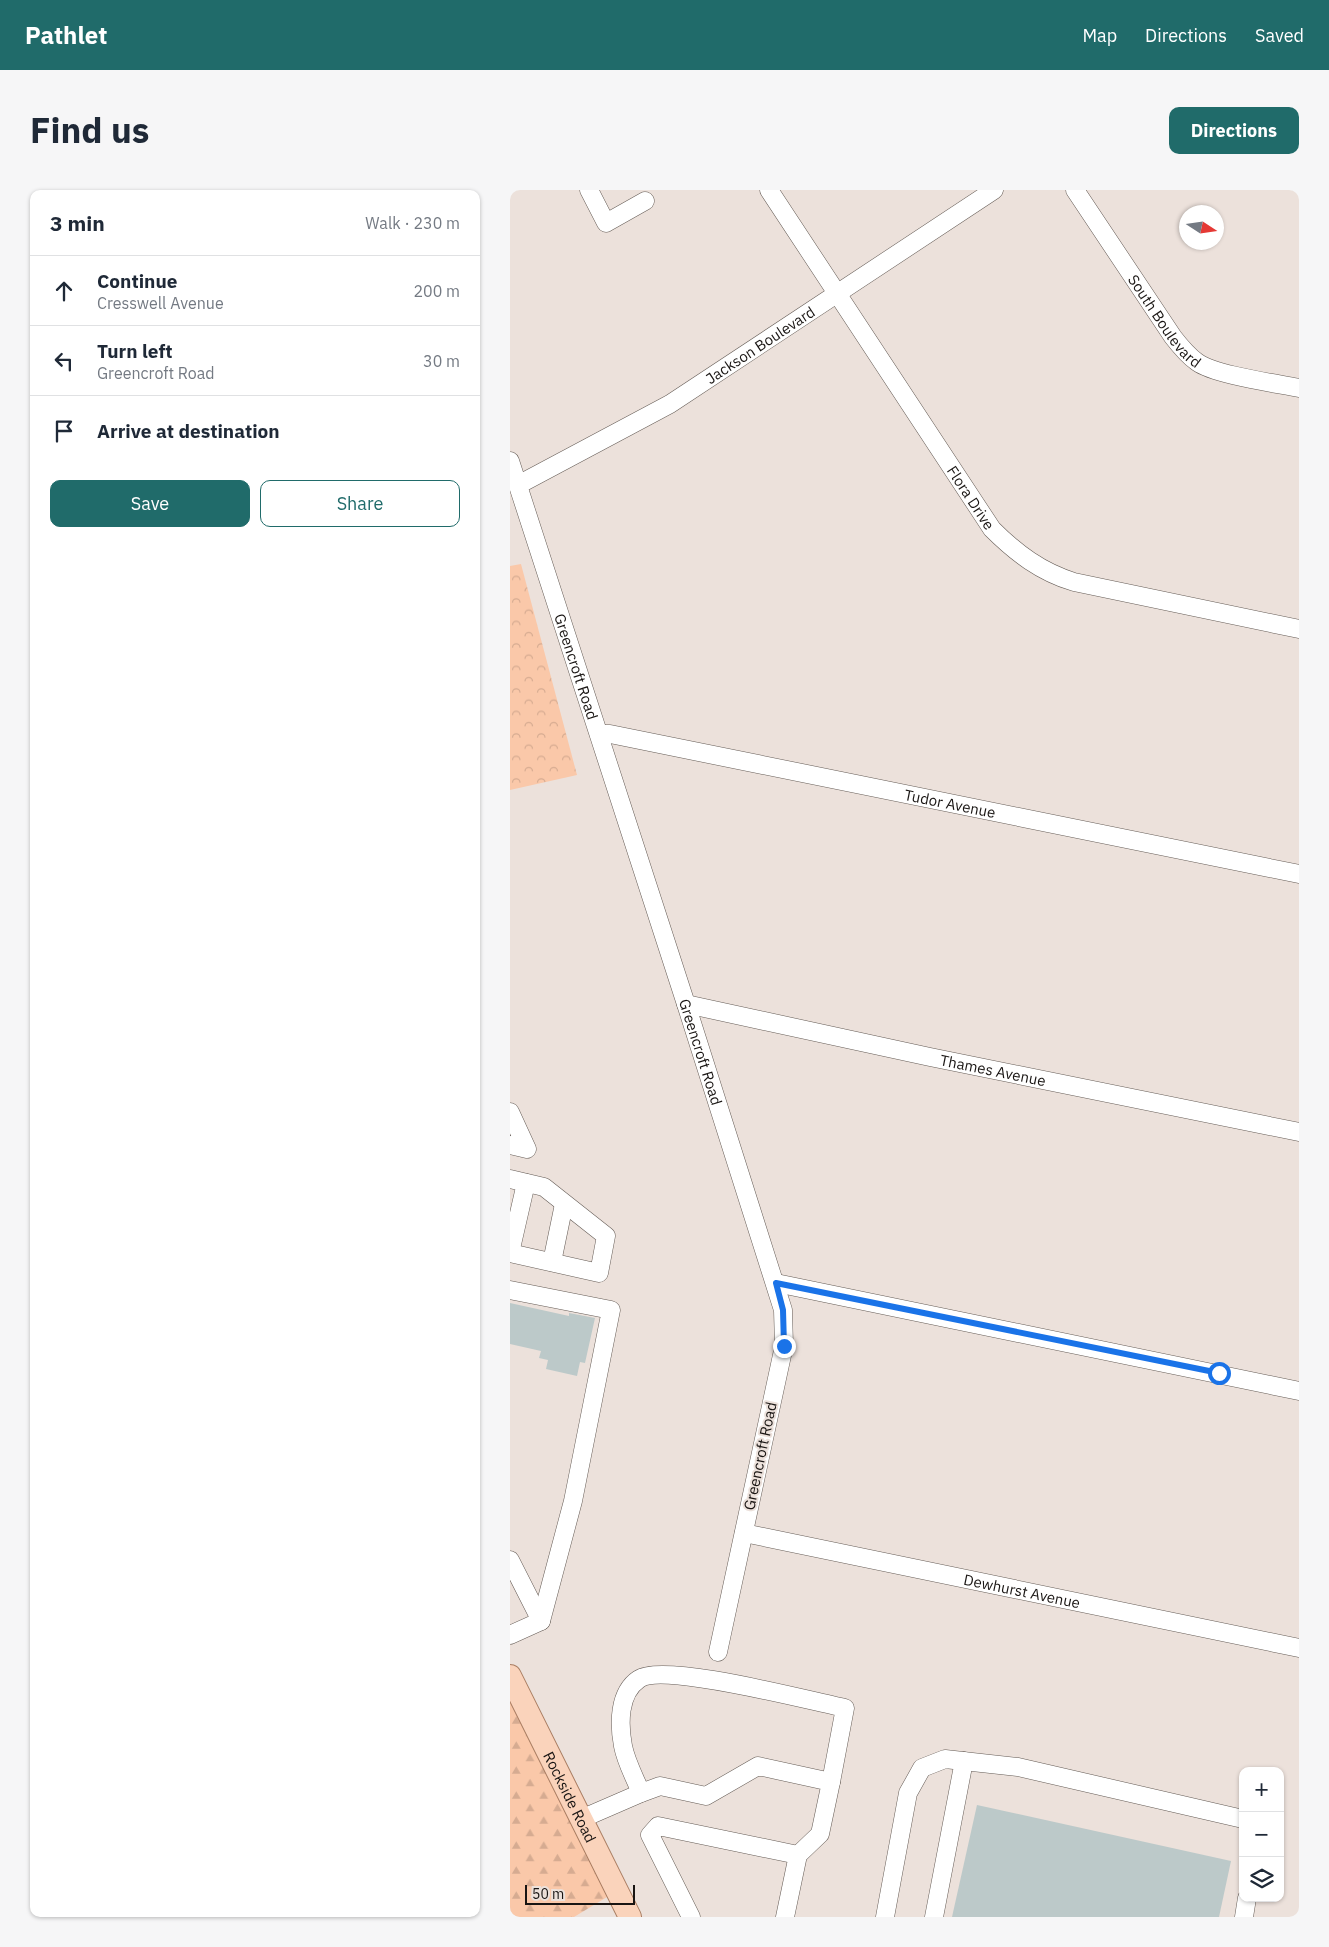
<!DOCTYPE html>
<meta charset="utf-8">
<style>
:root{--surface:#fff;--page:#f6f6f7;--text:#1f2937;--muted:#747a83;--line:#e0e1e3;--accent:#206b6a}
body{margin:0;font-family:"IBM Plex Sans",sans-serif;background:var(--page);color:var(--text)}
.controls{position:absolute;right:15px;bottom:15px;display:grid;overflow:hidden;border-radius:10px;box-shadow:0 1px 4px #0004}
.controls button{width:45px;height:45px;display:grid;place-items:center;padding:0;border:0;border-bottom:1px solid var(--line);background:var(--surface);color:var(--text);font:25px sans-serif}
.compass{position:absolute;left:669px;top:15px;width:45px;height:45px;border-radius:50%;background:var(--surface);box-shadow:0 1px 4px #0004;rotate:102deg}
.scale{position:absolute;left:15px;bottom:12px;width:110px;box-sizing:border-box;padding-left:5px;border:2px solid #191513;border-top:0;font-size:14px;line-height:18px;white-space:nowrap;color:#191513;-webkit-text-stroke:4px #ece1db;paint-order:stroke}
.stop{position:absolute;width:15px;height:15px;margin:-11px;border:4px solid #1a73e8;border-radius:50%;background:#fff}
.stop.end{background:#1a73e8;border-color:#fff;box-shadow:0 1px 5px #0008}
.list{margin:0;padding:0;list-style:none}
h2{display:flex;justify-content:space-between;align-items:center;height:65px;margin:0;padding:0 20px;font-size:21px}
h2 small{font-size:16px;font-weight:400;color:var(--muted)}
.list li{display:grid;grid-template-columns:32px 1fr auto;gap:15px;align-items:center;box-sizing:border-box;height:70px;padding:0 20px;border-top:1px solid var(--line)}
.list b{display:block;font-size:19px;white-space:nowrap}
.list p{margin:0;font-size:16px;white-space:nowrap;color:var(--muted)}
.list em{font-size:16px;font-style:normal;color:var(--muted)}
.actions{display:flex;gap:10px;padding:15px 20px}
.actions a{flex:1;padding:11px 0;border:1px solid var(--accent);border-radius:10px;text-align:center;font-size:18px;color:var(--accent)}
.actions .main{background:var(--accent);color:#fff}
.icon{flex:none;width:28px;height:28px;fill:none;stroke:currentColor;stroke-width:2;stroke-linecap:round;stroke-linejoin:round}
.map{position:relative;flex:none;width:789px;height:1727px;overflow:hidden;border-radius:10px}
header{display:flex;align-items:center;gap:30px;box-sizing:border-box;height:70px;padding:0 25px;background:var(--accent);color:#fff}
header strong{font-size:24px}
nav{display:flex;gap:28px;margin-inline-start:auto;font-size:18px}
.intro{display:flex;align-items:center;justify-content:space-between;box-sizing:border-box;height:120px;padding:0 30px}
h1{margin:0;font-size:35px}
.button{padding:12px 22px;border-radius:10px;background:var(--accent);color:#fff;font-size:18px;font-weight:700}
main{display:flex;gap:30px;padding:0 30px}
aside{flex:1;background:var(--surface);border-radius:10px;box-shadow:0 1px 4px #0004}
.map>svg:first-child{display:block}
.forest{fill:url(#forest-firs)}
.park{fill:url(#park-crowns)}
.building{fill:#bcc9c9}
.lines{fill:none;stroke-linecap:round;stroke-linejoin:round}
.minor-casing{stroke:#655c56;stroke-width:19}
.major-casing{stroke:#a97d62;stroke-width:24}
.minor{stroke:#fff;stroke-width:18}
.major{stroke:#fad3bb;stroke-width:22}
.route{stroke:#1a73e8;stroke-width:6}
.labels{text-anchor:middle;dominant-baseline:central;stroke-width:4;stroke-linejoin:round;paint-order:stroke}
.street-label{font-size:15px;fill:#191513;stroke:#ece1db}
</style>
<header>
<strong>Pathlet</strong>
<nav><a>Map</a><a>Directions</a><a>Saved</a></nav>
</header>
<div class="intro"><h1>Find us</h1><a class="button">Directions</a></div>
<main>
<aside>
<h2>3 min<small>Walk · 230 m</small></h2>
<ul class="list">
<li><svg class="icon" aria-label="ahead" viewBox="0 0 24 24"><path d="M12 20V5M6 11l6-6 6 6"/></svg><div><b>Continue</b><p>Cresswell Avenue</p></div><em>200 m</em></li>
<li><svg class="icon" aria-label="left" viewBox="0 0 24 24"><path d="M17 20v-9H6M10 6l-5 5 5 5"/></svg><div><b>Turn left</b><p>Greencroft Road</p></div><em>30 m</em></li>
<li><svg class="icon" aria-label="arrive" viewBox="0 0 24 24"><path d="M6 21V4h12l-3 4 3 4H6"/></svg><div><b>Arrive at destination</b></div></li>
</ul>
<div class="actions"><a class="main">Save</a><a>Share</a></div>
</aside>
<div class="map">
<svg width="789" height="1727" viewBox="0 0 789 1727">
<defs>
<pattern id="forest-firs" width="22" height="20" patternUnits="userSpaceOnUse" patternTransform="scale(1.25)"><rect width="22" height="20" fill="#fac8a9"/><path d="M5 1l3.5 6h-7zM16 11l3.5 6h-7z" fill="#d6ab91"/></pattern>
<pattern id="park-crowns" width="20" height="18" patternUnits="userSpaceOnUse" patternTransform="scale(1.25)"><rect width="20" height="18" fill="#fac8a9"/><path d="M2 6a3 3 0 1 1 6 0M12 15a3 3 0 1 1 6 0" fill="none" stroke="#d6ab91"/></pattern>
</defs>
<rect width="100%" height="100%" fill="#ece1db"/>
<polygon class="forest" points="0,1497 107,1701 64,1727 0,1727"/>
<polygon class="park" points="11,374 67,585 0,600 0,376"/>
<g class="building">
<polygon points="0,1113 59,1126 59,1123 85,1128 75,1173 70,1172 67,1186 36,1179 38,1170 29,1168 31,1161 0,1154"/>
<polygon points="467,1615 721,1671 709,1727 442,1727"/>
</g>
<g class="lines">
<defs>
<g id="minor">
<polyline points="79,0 96,33 135,11"/>
<path id="s1" d="M259,0L482,339C506,363 531,382 564,392L789,439"/>
<path id="s2" d="M565,0L663,147C670,156 677,165 687,172C705,185 764,193 789,198"/>
<path id="s3" d="M0,271L176,814L273,1120L274,1156L208,1462"/>
<path id="s4" d="M8,295L160,214L484,0"/>
<path id="s5" d="M89,544H100L789,684"/>
<path id="s6" d="M176,814L420,867L789,942"/>
<polyline points="0,922 17,959 0,955"/>
<polyline points="0,989 34,997 96,1046 89,1083 0,1063"/>
<polyline points="0,1063 16,993"/>
<polyline points="42,1072 54,1014"/>
<polyline points="266,1093 789,1201"/>
<polyline points="0,1100 101,1120 63,1311 31,1431 0,1445"/>
<path id="s7" d="M234,1343L789,1458"/>
<polyline points="0,1370 31,1431"/>
<path d="M131,1603C125,1588 116,1572 113,1556C109,1535 108,1503 129,1489C153,1472 300,1511 335,1518L321,1592"/>
<polyline points="71,1629 131,1603 150,1596 196,1606 248,1576 321,1592 310,1644 288,1665 275,1727"/>
<polyline points="181,1727 140,1645 148,1636 288,1665"/>
<polyline points="375,1727 398,1603 412,1578 435,1569 508,1577 733,1629"/>
<polyline points="424,1727 454,1571"/>
<polyline points="734,1727 737,1708"/>
</g>
<g id="major">
<path id="s8" d="M0,1486L120,1727"/>
</g>
</defs>
<use href="#minor" class="minor-casing"/>
<use href="#major" class="major-casing"/>
<use href="#minor" class="minor"/>
<use href="#major" class="major"/>
</g>
<g class="lines">
<polyline class="route" points="274,1156 273,1120 266,1093 709,1183"/>
</g>
<g class="labels">
<g class="street-label">
<text stroke="none"><textPath href="#s2" startOffset="159">South Boulevard</textPath></text>
<text stroke="none"><textPath href="#s4" startOffset="280">Jackson Boulevard</textPath></text>
<text stroke="none"><textPath href="#s1" startOffset="368">Flora Drive</textPath></text>
<text stroke="none"><textPath href="#s3" startOffset="216">Greencroft Road</textPath></text>
<text stroke="none"><textPath href="#s5" startOffset="358">Tudor Avenue</textPath></text>
<text stroke="none"><textPath href="#s3" startOffset="621">Greencroft Road</textPath></text>
<text stroke="none"><textPath href="#s6" startOffset="314">Thames Avenue</textPath></text>
<text transform="translate(250 1266) rotate(-78)">Greencroft Road</text>
<text stroke="none"><textPath href="#s7" startOffset="284">Dewhurst Avenue</textPath></text>
<text stroke="none"><textPath href="#s8" startOffset="135">Rockside Road</textPath></text>
</g>
</g>
</svg>
<div class="controls">
<button>+</button>
<button>−</button>
<button><svg class="icon" aria-label="layers" viewBox="0 0 24 24"><path d="M12 4l9 5-9 5-9-5zM3 14l9 5 9-5"/></svg></button>
</div>
<svg class="compass" viewBox="-18 -18 36 36"><path d="M0-13l5 13h-10z" fill="#e53935"/><path d="M0 13l5-13h-10z" fill="#747a83"/></svg>
<div class="scale">50 m</div>
<div class="stop" style="left:709px;top:1183px"></div>
<div class="stop end" style="left:274px;top:1156px"></div>
</div>
</main>
